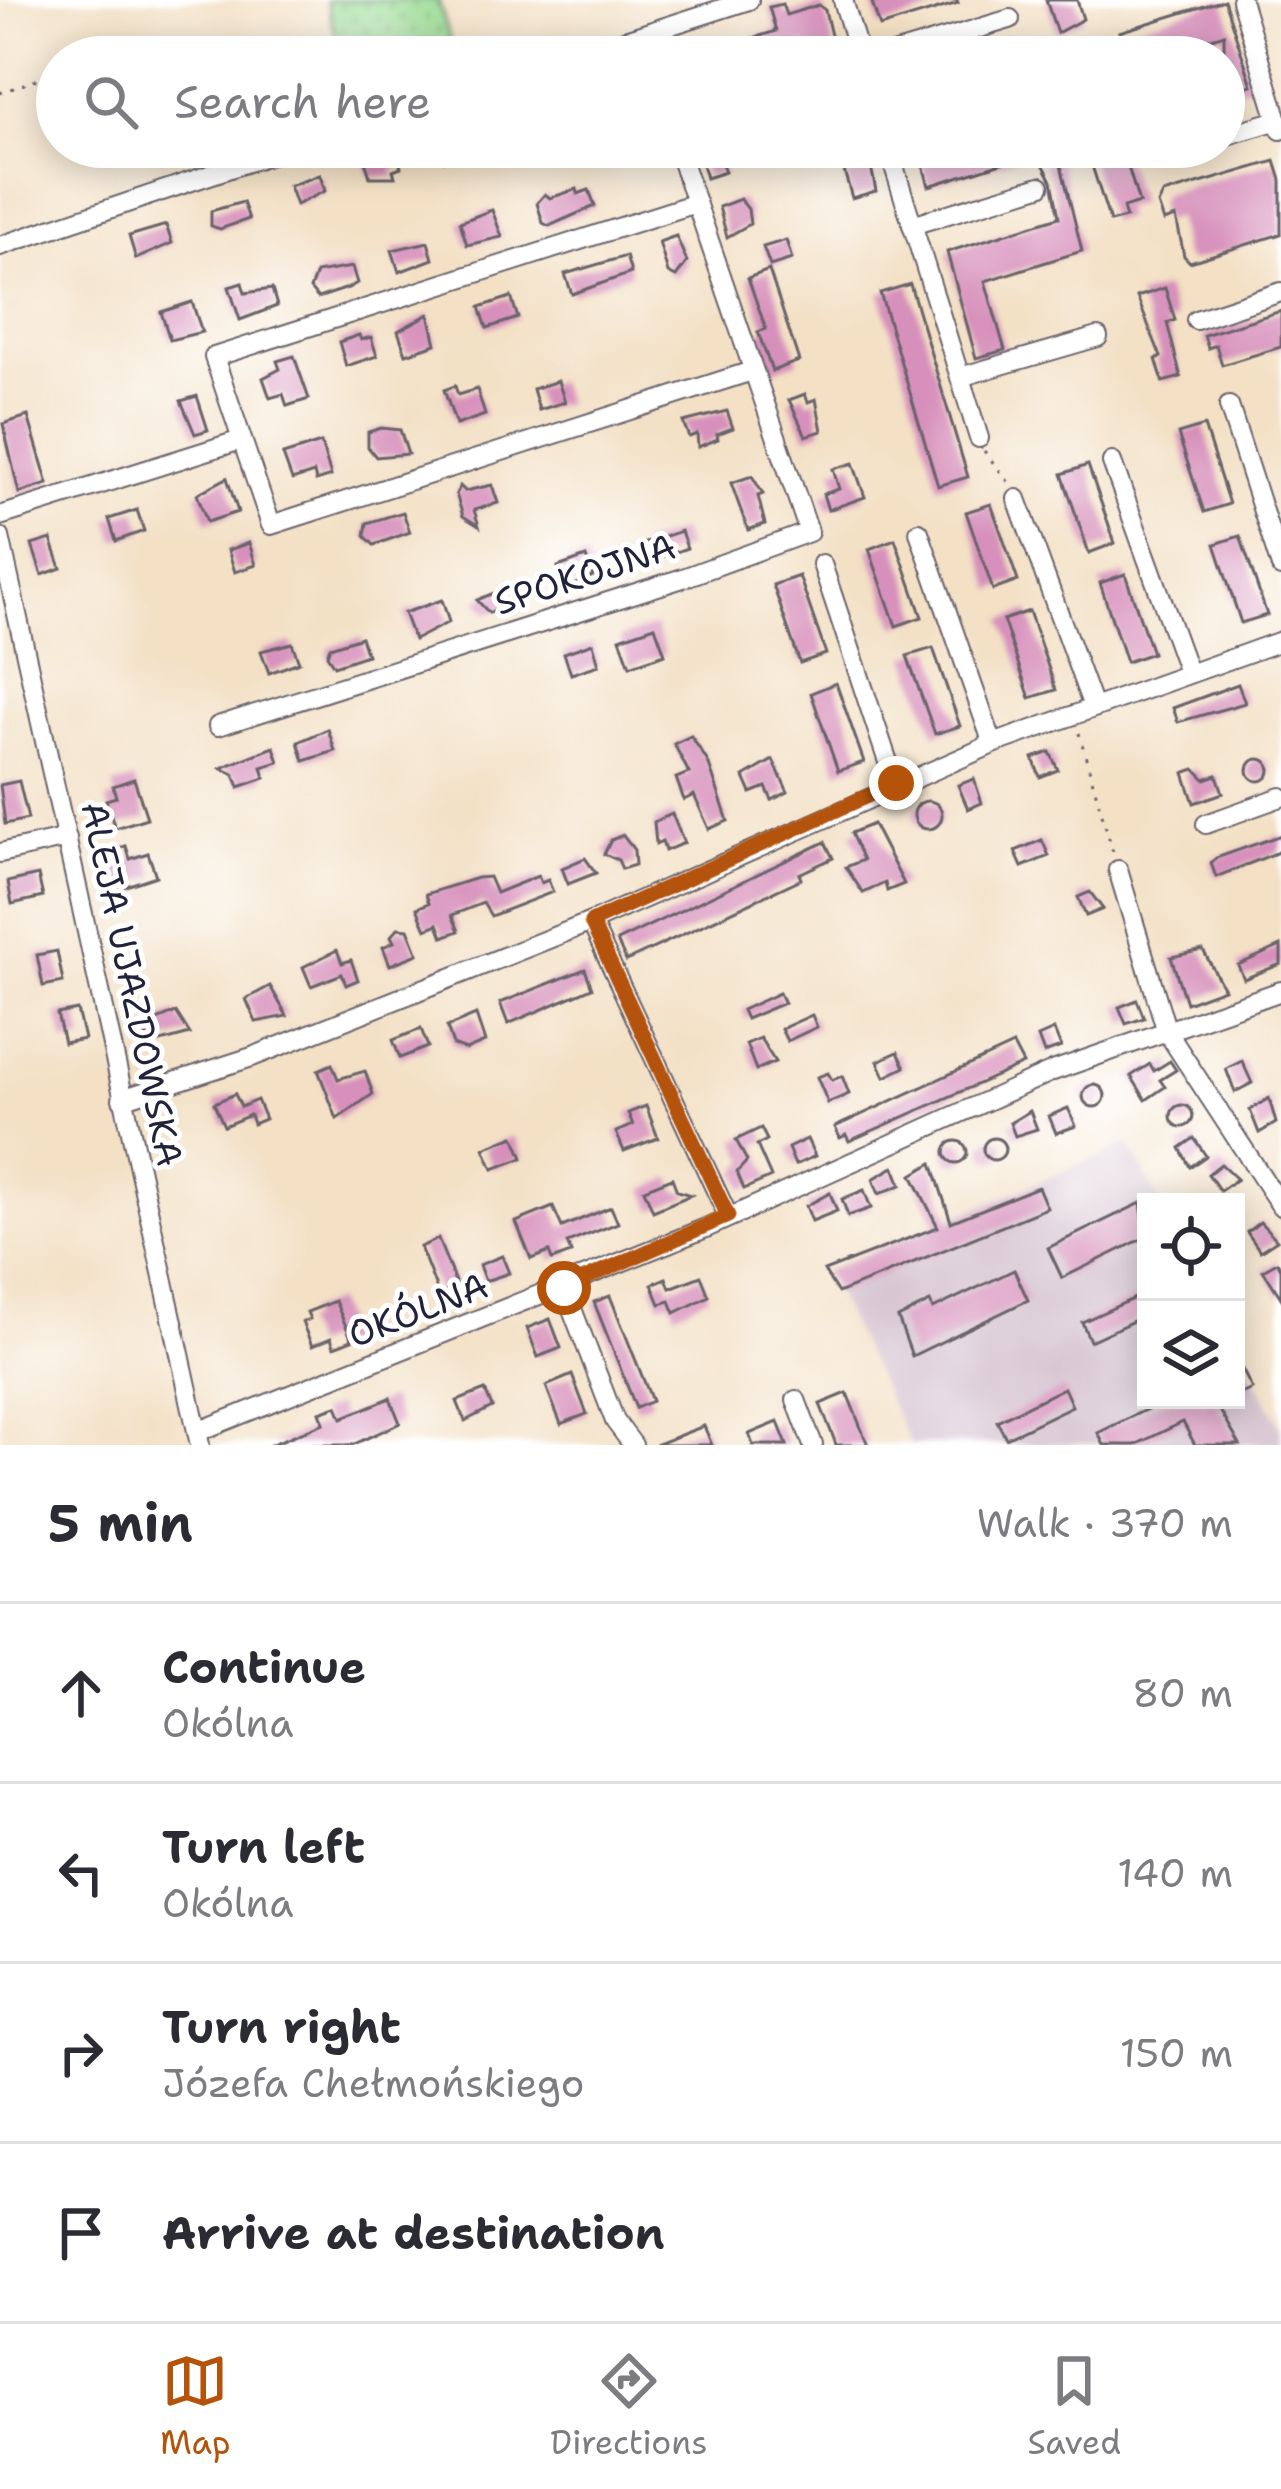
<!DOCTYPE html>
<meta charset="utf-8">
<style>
:root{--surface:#fff;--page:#f7f7f7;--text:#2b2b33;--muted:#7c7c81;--line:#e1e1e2;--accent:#b45309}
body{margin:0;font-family:"Shantell Sans",sans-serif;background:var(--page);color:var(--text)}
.controls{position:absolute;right:36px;bottom:36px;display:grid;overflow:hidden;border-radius:0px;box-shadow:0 6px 30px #0003}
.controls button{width:108px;height:108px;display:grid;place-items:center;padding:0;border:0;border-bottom:3px solid var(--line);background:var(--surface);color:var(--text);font:60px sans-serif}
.stop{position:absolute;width:36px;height:36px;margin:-27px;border:9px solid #b45309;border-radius:50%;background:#fff}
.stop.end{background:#b45309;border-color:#fff;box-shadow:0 3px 12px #0008}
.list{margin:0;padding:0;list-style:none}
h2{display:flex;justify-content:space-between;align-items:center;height:156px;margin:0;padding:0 48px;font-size:51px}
h2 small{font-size:39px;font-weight:400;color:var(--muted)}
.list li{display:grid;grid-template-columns:78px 1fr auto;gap:36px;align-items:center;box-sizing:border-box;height:180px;padding:0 48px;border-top:3px solid var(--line)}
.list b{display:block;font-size:45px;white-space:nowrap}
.list p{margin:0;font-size:39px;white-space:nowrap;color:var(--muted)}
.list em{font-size:39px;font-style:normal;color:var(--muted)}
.icon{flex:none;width:66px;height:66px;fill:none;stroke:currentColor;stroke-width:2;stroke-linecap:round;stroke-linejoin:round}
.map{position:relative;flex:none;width:1281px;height:1445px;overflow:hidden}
.search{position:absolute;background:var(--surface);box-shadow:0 6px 30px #0003;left:36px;right:36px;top:36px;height:132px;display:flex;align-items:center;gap:30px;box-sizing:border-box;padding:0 42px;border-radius:66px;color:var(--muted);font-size:45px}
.sheet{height:876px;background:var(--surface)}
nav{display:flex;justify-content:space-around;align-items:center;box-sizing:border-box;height:168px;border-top:3px solid var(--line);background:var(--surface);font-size:33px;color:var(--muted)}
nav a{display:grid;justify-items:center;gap:6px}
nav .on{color:var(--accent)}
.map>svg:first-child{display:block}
.industrial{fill:#d1bdcb}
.grass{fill:url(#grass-dots);stroke:#5d7e66;stroke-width:3}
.building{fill:#d790bb}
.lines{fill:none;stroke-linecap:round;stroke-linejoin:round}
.street-casing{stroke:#6b646b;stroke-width:22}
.path{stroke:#6b646b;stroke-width:3;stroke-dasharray:3 9;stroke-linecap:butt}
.street{stroke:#fff;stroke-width:18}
.route{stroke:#b45309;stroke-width:15}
.labels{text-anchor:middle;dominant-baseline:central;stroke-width:10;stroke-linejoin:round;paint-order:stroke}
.street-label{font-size:36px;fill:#22223b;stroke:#fff}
</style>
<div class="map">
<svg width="1281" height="1445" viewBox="0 0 1281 1445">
<defs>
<pattern id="grass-dots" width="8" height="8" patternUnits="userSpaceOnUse" patternTransform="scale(3)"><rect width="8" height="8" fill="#98da91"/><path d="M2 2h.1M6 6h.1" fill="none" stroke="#83bb7e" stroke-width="1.8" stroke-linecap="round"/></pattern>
</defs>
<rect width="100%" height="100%" fill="#fff"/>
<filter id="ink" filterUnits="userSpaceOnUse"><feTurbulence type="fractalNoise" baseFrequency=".00833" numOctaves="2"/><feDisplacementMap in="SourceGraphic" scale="24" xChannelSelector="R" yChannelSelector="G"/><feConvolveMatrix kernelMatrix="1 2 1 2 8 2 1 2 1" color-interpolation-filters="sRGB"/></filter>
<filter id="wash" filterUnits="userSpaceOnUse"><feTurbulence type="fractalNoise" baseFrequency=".004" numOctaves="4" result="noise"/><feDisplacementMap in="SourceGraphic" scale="48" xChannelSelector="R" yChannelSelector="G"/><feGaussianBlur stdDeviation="2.7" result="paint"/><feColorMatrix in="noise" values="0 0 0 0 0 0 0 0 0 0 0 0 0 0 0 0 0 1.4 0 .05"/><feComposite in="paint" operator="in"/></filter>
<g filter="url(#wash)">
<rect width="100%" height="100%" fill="#f3e0c5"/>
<polygon class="industrial" points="1129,1144 1160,1202 1146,1202 1146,1400 1236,1400 1236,1343 1281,1427 1281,1443 911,1445 824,1271"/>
<polygon class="grass" points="326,0 438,0 455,57 342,57"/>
<g id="blocks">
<g class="building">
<polygon points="883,0 957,0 958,3 880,27 872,3"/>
<polygon points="1046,0 1077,0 1083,19 1057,33"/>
<polygon points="1224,0 1252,85 1224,93 1224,34 1152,57 1127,57 1119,32"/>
<polygon points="782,4 786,15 819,5 825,10 836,57 810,57 806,44 765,57 743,57 738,43 776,31 769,7"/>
<polygon points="1013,40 1022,42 1026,57 1001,57 997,44"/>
<polygon points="439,147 479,147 479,149 444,161"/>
<polygon points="697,147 716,147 725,172 706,178"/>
<polygon points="837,147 867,147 876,191 852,198"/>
<polygon points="945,147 1043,147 1043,150 929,186 920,155"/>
<polygon points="1086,147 1122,147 1139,203 1123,208 1126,218 1110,222"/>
<polygon points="387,150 396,152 401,167 393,170 395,177 370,177 365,161"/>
<polygon points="1059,157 1082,251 985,281 1005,350 976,358 947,252 1059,217 1052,181 1042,162"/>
<polygon points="1275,161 1281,180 1281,234 1190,262 1184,256 1176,217 1164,221 1158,204 1163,194"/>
<polygon points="320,175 325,191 296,205 289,186"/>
<polygon points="577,189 578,194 589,190 595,206 549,226 543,223 537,203 545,194 550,198"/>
<polygon points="740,199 748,209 750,224 727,237 719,207"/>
<polygon points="243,202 249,219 220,229 211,226 211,211"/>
<polygon points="492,210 502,237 467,245 460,222"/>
<polygon points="166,225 172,243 136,259 129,236"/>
<polygon points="676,236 687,262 676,277 668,273 659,242"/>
<polygon points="786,240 792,259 770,266 763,247"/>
<polygon points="428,242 433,259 399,272 392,250"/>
<polygon points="626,256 631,273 572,294 565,274"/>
<polygon points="352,267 357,283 348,288 318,298 310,289 316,273"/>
<polygon points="769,270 799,361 772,371 758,332 766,329 748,278"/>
<polygon points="242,283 245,293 272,289 277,306 240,320 229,287"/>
<polygon points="910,284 968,477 938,486 880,293"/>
<polygon points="1165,288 1175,320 1167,323 1181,377 1163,382 1156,359 1161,357 1137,297"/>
<polygon points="511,297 518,318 487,328 480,307"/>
<polygon points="192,302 202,332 170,340 161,312"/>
<polygon points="1281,311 1281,347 1222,365 1216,345 1208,348 1204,335"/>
<polygon points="429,314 436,344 406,354 398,331"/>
<polygon points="359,335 361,340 371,337 377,356 346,366 339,342"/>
<polygon points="294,356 309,399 287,406 283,394 270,398 263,378 280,369 277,361"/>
<polygon points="558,381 565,402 539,410 533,389"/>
<polygon points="455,386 458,395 477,389 485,415 456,425 444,390"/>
<polygon points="805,394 808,402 816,399 822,431 806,436 789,400"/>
<polygon points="197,396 208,430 195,434 181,401"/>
<polygon points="727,411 733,428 717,434 718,439 698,447 697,434 689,437 683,422"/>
<polygon points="28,416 48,484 19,493 3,424"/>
<polygon points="1204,426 1229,504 1204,512 1178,434"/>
<polygon points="381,428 400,430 408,454 376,457 368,447 368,432"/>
<polygon points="321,443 331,476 316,481 314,473 292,480 283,455"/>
<polygon points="853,463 865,497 828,510 823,494 839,489 833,469"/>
<polygon points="1088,465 1115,543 1089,553 1062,474"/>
<polygon points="752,476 763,494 758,496 765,524 748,530 731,483"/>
<polygon points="227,478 238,512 207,522 197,494"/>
<polygon points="492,485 498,503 474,510 479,526 463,516 456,494 460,486 465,491"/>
<polygon points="991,504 1018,581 993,590 966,512"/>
<polygon points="137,510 144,531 116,541 109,519"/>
<polygon points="403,512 410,532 374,545 365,536 367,523"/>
<polygon points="681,531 687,548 648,562 641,554 642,544"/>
<polygon points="1240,536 1267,615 1241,623 1215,544"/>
<polygon points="51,539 61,568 42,575 32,545"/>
<polygon points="895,539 922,617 896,626 869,549"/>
<polygon points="249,543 256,565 235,572 228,550"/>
<polygon points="586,557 593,576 566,589 558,567"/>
<polygon points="1125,574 1152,653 1126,662 1100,583"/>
<polygon points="799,576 826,654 800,663 773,585"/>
<polygon points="508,587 514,605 489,613 477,600"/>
<polygon points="442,600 449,622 414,640 404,613"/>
<polygon points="1029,611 1056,690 1030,698 1003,620"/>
<polygon points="655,626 665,654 630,666 620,638"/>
<polygon points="361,637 367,655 334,666 327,655 330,647"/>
<polygon points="292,643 299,662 269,673 261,651"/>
<polygon points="593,643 599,665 571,674 564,653"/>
<polygon points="933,648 960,726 935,734 907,656"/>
<polygon points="836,683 864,762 838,771 811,693"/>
<polygon points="1238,684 1245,703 1178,722 1173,708"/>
<polygon points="328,729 335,751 304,761 298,742"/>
<polygon points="691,736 708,762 728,821 709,829 694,795 684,800 676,778 689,773 674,744"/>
<polygon points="274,747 279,762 262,767 265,778 239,787 234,774 221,768"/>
<polygon points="1050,752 1058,770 1040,777 1033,758"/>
<circle cx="1259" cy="770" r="11"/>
<polygon points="773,760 788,792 772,800 766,787 751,793 744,777"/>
<polygon points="1195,769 1205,779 1217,775 1223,793 1194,803 1184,773"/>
<polygon points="134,779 147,818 115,828 106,800 116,797 113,786"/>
<polygon points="974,779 982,803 968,809 958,785"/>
<polygon points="19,781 28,819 5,824 0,785"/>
<circle cx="928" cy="815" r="14"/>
<polygon points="672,814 684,843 665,851 662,841 656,844 654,822"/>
<polygon points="873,824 904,884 887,891 885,883 863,893 846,867 863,860 851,833"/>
<polygon points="623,835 634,850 635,865 622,869 618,860 604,854 611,840"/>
<polygon points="1281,835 1281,851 1216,877 1211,863 1216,858"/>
<polygon points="1042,840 1049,856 1022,867 1015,851"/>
<polygon points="825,842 833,858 799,874 801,879 626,961 617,941"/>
<polygon points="126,846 130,859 148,853 156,876 108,892 101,870 109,867 104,853"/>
<polygon points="585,858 596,873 568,884 562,868"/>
<polygon points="38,875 43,897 12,904 8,882"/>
<polygon points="538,876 541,883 548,880 553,892 491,916 483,903 452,915 459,931 443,937 438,924 426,929 417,908 429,903 426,894 477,878 489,877 496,893"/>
<polygon points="1090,892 1103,909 1086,916 1078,897"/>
<polygon points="398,928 408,929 418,954 390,965 383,947 394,942 391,936"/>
<polygon points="1281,946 1281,964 1244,979 1238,965"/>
<polygon points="337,950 342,963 351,960 358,980 346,985 342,974 311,986 303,967"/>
<polygon points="1203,950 1224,989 1186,1003 1171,957"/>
<polygon points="57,951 63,982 43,986 37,955"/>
<polygon points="585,969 592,988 508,1024 500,1003"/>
<polygon points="270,986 287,1016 256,1022 246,999"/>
<polygon points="779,993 784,1003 746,1019 742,1010"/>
<polygon points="1137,1000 1144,1018 1126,1024 1119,1007"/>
<polygon points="77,1010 84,1039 64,1043 57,1014"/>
<polygon points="176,1012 190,1034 150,1045 145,1032 154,1028 152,1022"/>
<polygon points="476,1015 485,1042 466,1050 453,1045 447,1027"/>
<polygon points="812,1015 817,1027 787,1041 781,1029"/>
<polygon points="421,1029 428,1047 400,1058 393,1040"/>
<polygon points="1054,1030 1061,1047 1044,1053 1038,1037"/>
<polygon points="760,1038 775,1062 756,1070 746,1044"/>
<polygon points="1013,1045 1023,1064 849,1141 846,1135 840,1138 835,1127"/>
<polygon points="898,1052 905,1067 885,1077 878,1061"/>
<polygon points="1170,1061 1176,1070 1160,1080 1165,1087 1146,1100 1131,1076 1150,1064 1154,1071"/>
<polygon points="1242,1061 1252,1083 1235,1092 1226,1069"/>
<polygon points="332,1064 338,1079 365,1071 373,1094 337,1119 318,1070"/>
<polygon points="828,1073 832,1080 842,1076 849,1094 828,1103 817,1077"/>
<circle cx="1094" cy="1096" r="11"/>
<polygon points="235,1094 241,1107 257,1100 265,1119 253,1124 250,1115 224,1126 214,1103"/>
<polygon points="1269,1098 1276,1123 1259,1133 1250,1110"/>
<circle cx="1182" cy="1116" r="11"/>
<polygon points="646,1106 658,1138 624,1151 616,1132 633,1125 628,1113"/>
<polygon points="1068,1108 1076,1126 1056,1133 1049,1116"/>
<polygon points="1030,1111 1037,1129 1015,1136 1010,1123"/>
<polygon points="761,1128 767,1140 757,1145 771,1177 744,1189 737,1172 747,1161 736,1140"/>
<polygon points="514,1136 523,1158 493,1169 484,1148"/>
<circle cx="994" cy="1149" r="11"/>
<polygon points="1194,1138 1206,1156 1190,1167 1180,1148"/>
<polygon points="807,1139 815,1156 795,1165 788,1148"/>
<circle cx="956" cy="1152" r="11"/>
<polygon points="932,1163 951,1222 1038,1187 1047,1208 838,1293 824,1271 938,1227 912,1175"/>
<polygon points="1221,1164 1237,1179 1220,1191 1208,1174"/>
<polygon points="894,1167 901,1185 879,1194 873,1179"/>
<polygon points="672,1178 677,1191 691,1195 653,1211 644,1189"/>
<polygon points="864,1190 871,1208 848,1216 842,1199"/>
<polygon points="830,1193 837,1211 812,1221 806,1206"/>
<polygon points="1141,1203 1146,1237 1062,1278 1048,1248"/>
<polygon points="553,1207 562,1227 611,1207 618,1223 567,1243 571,1253 552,1260 549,1252 531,1259 516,1222"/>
<polygon points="1260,1222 1277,1240 1260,1251 1247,1232"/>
<polygon points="438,1239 457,1287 439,1295 420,1247"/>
<polygon points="502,1256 509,1273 485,1281 479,1265"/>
<polygon points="1277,1262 1281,1269 1281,1298 1263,1270"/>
<polygon points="1014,1270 1028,1300 912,1356 898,1318 930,1302 933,1309"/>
<polygon points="701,1276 709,1296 675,1313 670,1301 660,1304 652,1284 666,1278 670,1288"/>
<polygon points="1146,1293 1146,1315 1090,1341 1082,1322"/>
<polygon points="610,1296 652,1401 636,1408 594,1302"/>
<polygon points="335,1301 352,1340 334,1347 331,1338 312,1346 302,1322 310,1319 307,1312"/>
<polygon points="550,1319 561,1348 538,1357 527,1328"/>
<polygon points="1236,1357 1252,1389 1236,1396"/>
<polygon points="572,1375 587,1414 561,1424 546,1386"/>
<polygon points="1064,1388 1072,1406 1006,1438 997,1421"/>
<polygon points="485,1390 492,1407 465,1421 457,1401"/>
<polygon points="847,1393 861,1428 868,1445 836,1445 834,1439 820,1404"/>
<polygon points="390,1398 400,1423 352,1445 270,1445 324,1423 320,1412 337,1406 342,1418"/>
<polygon points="1166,1400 1214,1400 1240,1445 1195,1445 1183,1422 1135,1445 1104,1445 1098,1433"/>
<polygon points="778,1422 787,1445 753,1445 749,1434"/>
<polygon points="704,1426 712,1445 657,1445 657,1444"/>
</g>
</g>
</g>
<g filter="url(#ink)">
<use href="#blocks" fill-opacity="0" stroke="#6b646b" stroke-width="3"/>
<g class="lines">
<defs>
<g id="street">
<polyline points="843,0 860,57"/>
<polyline points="1241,0 1281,130"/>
<polyline points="572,57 749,0"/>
<polyline points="883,57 1010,19"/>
<polyline points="1224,136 1278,120"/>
<polyline points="888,147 979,438"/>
<polyline points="1161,155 1188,147"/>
<polyline points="696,203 214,357 271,525 752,371"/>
<polyline points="912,225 1040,186"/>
<polyline points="0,246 292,147"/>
<polyline points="1196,320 1281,292"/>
<polyline points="960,377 1098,337"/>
<polyline points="1229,406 1281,567"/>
<polyline points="1112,462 1188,672"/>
<polyline points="1017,499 1093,707"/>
<polyline points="0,516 241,440"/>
<polyline points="919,532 993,744"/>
<polyline points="0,537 200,1445"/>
<polyline points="822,564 895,783"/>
<polyline points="218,726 683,578 809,532 677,147"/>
<polyline points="1206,824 1281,797"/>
<polyline points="0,853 67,838"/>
<polyline points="1118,870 1167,1032 1281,1206"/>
<polyline points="591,922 728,1216"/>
<polyline points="122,1099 252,1057 591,922 993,744 1281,641"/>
<polyline points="564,1288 615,1421 633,1445"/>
<polyline points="796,1400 813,1445"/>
<polyline points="197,1432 706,1228 1053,1071 1281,991"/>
</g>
</defs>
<use href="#street" class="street-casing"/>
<g class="path">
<polyline points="0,93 57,72"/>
<polyline points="984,451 1011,485"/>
<polyline points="1079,733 1114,856"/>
</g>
<use href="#street" class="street"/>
</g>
</g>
<g class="lines" filter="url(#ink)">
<polyline class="route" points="564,1288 728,1216 591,922 896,783"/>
</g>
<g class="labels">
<g class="street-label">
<text transform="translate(585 574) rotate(-18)">SPOKOJNA</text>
<text transform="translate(132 984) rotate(78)">ALEJA UJAZDOWSKA</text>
<text transform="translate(418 1310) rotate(-21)">OKÓLNA</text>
</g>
</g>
</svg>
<div class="controls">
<button><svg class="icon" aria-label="locate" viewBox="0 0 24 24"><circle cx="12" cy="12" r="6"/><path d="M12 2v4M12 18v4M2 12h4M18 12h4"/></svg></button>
<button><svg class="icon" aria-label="layers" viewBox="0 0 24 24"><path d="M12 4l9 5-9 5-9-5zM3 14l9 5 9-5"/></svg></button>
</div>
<div class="stop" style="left:564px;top:1288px"></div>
<div class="stop end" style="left:896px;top:783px"></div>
<div class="search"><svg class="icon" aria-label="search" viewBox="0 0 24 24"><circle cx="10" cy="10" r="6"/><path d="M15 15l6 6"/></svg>Search here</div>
</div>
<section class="sheet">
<h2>5 min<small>Walk · 370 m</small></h2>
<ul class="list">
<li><svg class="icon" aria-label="ahead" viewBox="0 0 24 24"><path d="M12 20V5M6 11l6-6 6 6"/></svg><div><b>Continue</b><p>Okólna</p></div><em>80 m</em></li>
<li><svg class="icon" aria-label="left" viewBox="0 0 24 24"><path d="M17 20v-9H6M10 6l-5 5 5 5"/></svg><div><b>Turn left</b><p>Okólna</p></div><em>140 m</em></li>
<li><svg class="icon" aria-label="right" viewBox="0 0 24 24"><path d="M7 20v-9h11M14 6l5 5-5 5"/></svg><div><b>Turn right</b><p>Józefa Chełmońskiego</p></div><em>150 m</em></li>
<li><svg class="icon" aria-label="arrive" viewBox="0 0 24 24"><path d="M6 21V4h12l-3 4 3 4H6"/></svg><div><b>Arrive at destination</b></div></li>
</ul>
</section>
<nav>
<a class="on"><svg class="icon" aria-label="map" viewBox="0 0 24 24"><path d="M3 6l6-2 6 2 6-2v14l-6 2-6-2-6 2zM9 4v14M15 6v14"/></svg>Map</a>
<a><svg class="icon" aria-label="directions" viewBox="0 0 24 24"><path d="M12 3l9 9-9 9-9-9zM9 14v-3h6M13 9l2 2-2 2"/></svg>Directions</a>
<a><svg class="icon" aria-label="saved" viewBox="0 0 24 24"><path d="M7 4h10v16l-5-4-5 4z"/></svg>Saved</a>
</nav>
